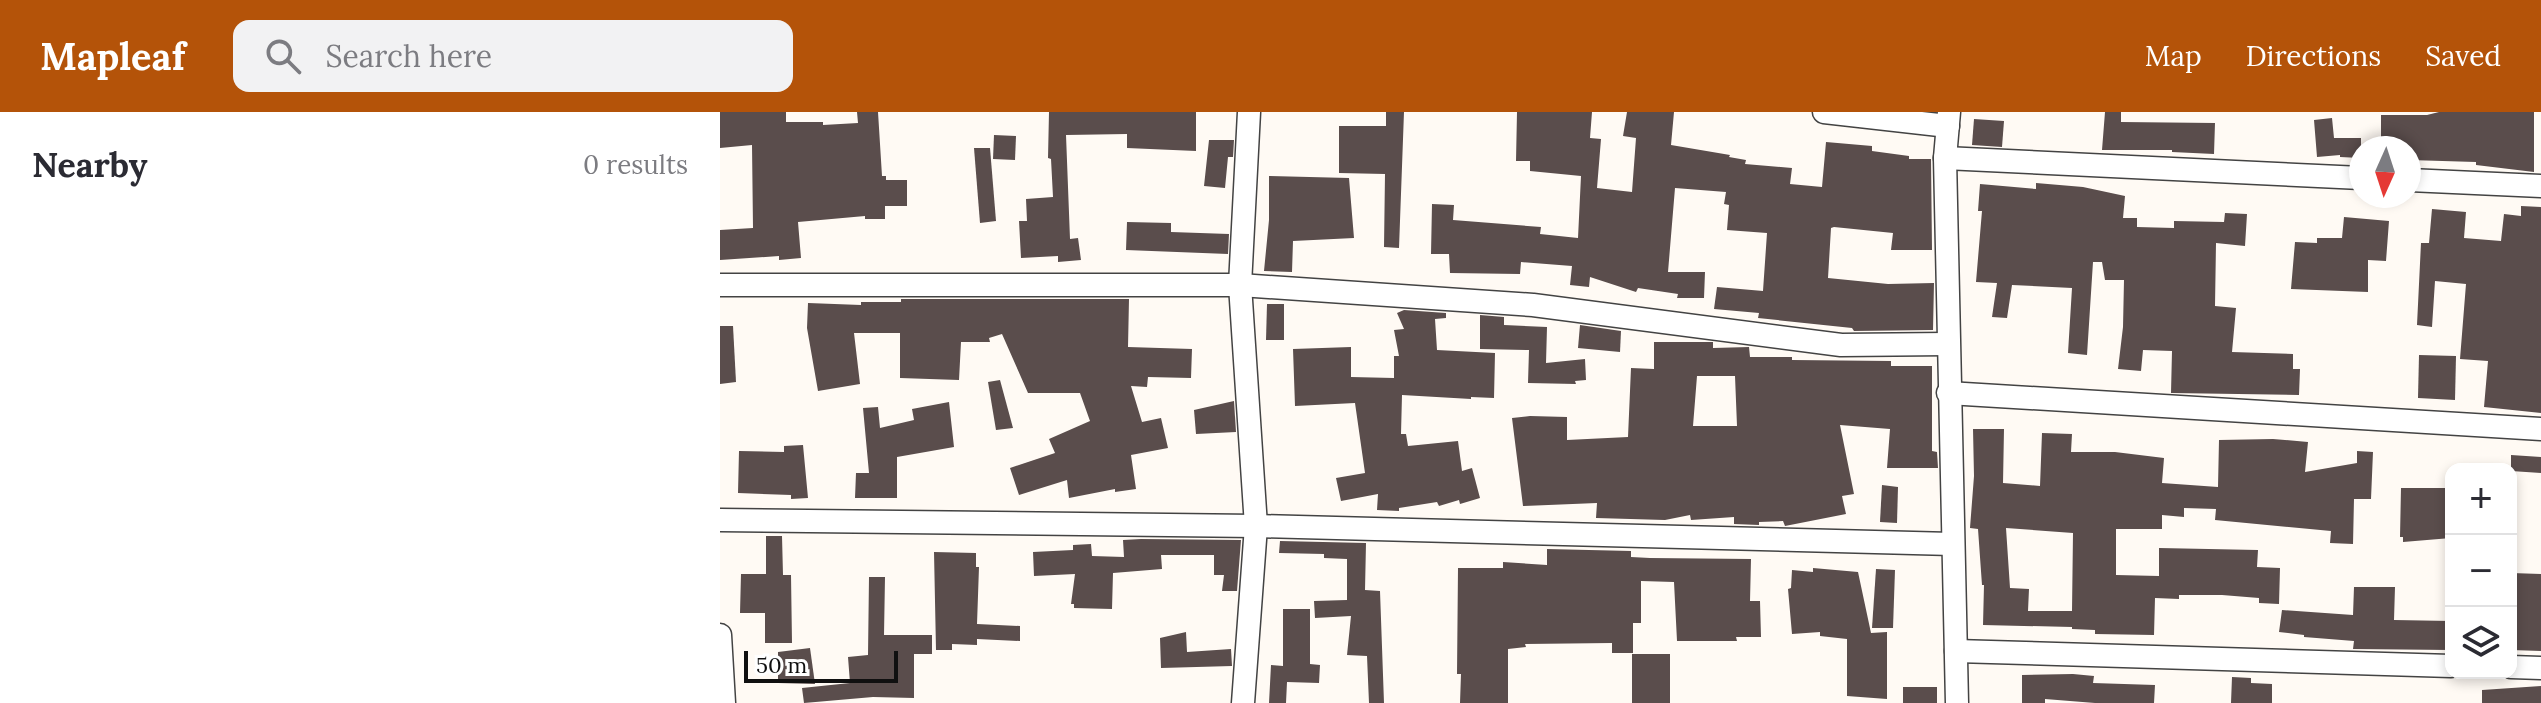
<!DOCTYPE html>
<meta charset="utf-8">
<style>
:root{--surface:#fff;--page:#f2f2f3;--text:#2b2b33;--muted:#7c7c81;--line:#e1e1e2;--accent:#b45309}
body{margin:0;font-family:Lora,serif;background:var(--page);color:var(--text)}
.controls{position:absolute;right:24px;bottom:24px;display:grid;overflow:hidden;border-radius:16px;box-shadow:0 4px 12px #0003}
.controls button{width:72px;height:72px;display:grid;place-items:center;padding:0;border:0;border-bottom:2px solid var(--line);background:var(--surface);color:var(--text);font:40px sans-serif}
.compass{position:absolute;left:1629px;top:24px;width:72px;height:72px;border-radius:50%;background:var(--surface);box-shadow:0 4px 12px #0003;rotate:183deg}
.scale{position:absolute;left:24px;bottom:20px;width:154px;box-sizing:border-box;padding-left:8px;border:4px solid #101010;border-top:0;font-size:22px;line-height:28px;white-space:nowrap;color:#101010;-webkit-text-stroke:6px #fff;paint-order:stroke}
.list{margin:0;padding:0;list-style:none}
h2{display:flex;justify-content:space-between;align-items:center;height:104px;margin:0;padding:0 32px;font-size:34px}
h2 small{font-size:26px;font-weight:400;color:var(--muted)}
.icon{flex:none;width:44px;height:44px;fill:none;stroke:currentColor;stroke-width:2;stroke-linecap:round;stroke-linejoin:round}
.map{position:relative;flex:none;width:1821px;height:591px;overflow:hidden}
header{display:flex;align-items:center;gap:48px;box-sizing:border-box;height:112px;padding:0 40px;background:var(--accent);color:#fff}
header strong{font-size:38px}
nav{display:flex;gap:44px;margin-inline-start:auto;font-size:28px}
.search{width:560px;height:72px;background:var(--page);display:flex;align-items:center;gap:20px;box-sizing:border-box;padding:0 28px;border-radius:16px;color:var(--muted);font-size:30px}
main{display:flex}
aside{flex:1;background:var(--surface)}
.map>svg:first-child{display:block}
.building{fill:#5a4d4c;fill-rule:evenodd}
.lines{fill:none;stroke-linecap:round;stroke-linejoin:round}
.minor-casing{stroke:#434343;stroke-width:25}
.minor{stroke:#fff;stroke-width:22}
</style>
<header>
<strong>Mapleaf</strong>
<div class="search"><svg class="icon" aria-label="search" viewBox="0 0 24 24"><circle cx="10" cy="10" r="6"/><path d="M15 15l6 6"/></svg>Search here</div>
<nav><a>Map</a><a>Directions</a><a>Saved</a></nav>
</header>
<main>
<aside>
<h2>Nearby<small>0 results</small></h2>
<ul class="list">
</ul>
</aside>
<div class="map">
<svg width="1821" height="591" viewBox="0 0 1821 591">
<rect width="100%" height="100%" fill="#fffaf4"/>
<g class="building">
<polygon points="0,0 66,0 66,10 103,10 103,13 138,11 137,0 158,0 162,64 166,64 166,68 187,68 187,94 165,94 165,107 145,107 145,104 78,110 81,146 59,148 59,144 0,148 0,118 33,116 32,33 0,36"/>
<polygon points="329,0 476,0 476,39 407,36 407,22 346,23 350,127 358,126 361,148 338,150 338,144 301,146 299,109 307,109 306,87 333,85 331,47 328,46"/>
<polygon points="666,0 684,0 679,136 664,135 665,62 619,61 619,14 666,14"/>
<polygon points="797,0 872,0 870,26 881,27 877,76 912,80 916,26 903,24 907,0 954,0 951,33 1010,43 1009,45 1026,48 1025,52 1072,56 1070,72 1102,75 1106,30 1152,34 1152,39 1189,44 1189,47 1211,47 1212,138 1171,138 1173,121 1114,115 1111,116 1108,166 1168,172 1214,171 1213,218 1134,219 1132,216 1038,206 1039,201 994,197 997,175 1043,179 1047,121 1007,118 1009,93 1004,92 1006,80 955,76 948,160 985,160 984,186 957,186 958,182 918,176 916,180 870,165 869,175 850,173 852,154 801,150 800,162 730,161 729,142 711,142 712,92 734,93 733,108 821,115 820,122 858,126 861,64 810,59 810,49 796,49"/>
<polygon points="1385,0 1401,0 1401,10 1495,11 1494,42 1452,40 1452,38 1382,38"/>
<polygon points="1719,0 1814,0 1814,60 1756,53 1756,50 1689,48 1689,36 1661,36 1661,3 1707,3"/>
<polygon points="1612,6 1614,26 1641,26 1641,46 1620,45 1620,43 1597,45 1594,8"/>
<polygon points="1254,7 1284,9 1282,35 1252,33"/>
<polygon points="274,23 296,24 295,48 273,47"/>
<polygon points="489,28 514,28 513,45 508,45 505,76 484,74"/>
<polygon points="254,36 270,36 276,109 260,111"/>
<polygon points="549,64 629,66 634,126 573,129 572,160 544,159 549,108"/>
<polygon points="1316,71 1363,75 1405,84 1403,106 1417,106 1417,115 1454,116 1454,109 1504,110 1505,101 1527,102 1525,134 1496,131 1495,194 1516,196 1512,240 1573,242 1573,257 1580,257 1579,283 1451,281 1452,239 1423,238 1421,259 1398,257 1403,215 1404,168 1385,168 1382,150 1373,150 1367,243 1348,241 1352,176 1292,173 1287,206 1272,205 1277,171 1256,170 1262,99 1258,99 1260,72 1316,77"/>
<polygon points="1801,94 1821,95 1821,301 1764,295 1768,249 1740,247 1746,172 1715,169 1712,215 1697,213 1701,131 1709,131 1712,97 1746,100 1744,126 1781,129 1784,102 1801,104"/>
<polygon points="1624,105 1669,109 1666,149 1648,148 1648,180 1571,177 1575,130 1597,131 1597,126 1622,126"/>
<polygon points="407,110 451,111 451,120 509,122 508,142 406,138"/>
<polygon points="181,187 409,187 408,235 472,237 471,266 428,265 427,275 411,274 422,310 441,306 448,336 411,343 416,377 395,380 395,377 349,386 347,368 299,383 290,356 335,341 329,327 370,309 360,281 308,281 282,222 269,226 270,230 241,230 239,268 180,266 180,221 134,221 140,272 98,279 87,216 88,191 141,193 141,190 181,190"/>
<polygon points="547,192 564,192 564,228 546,228"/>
<polygon points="684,198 726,201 726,206 715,207 717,238 775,241 774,286 751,285 751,287 682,283 681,322 686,322 688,334 738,329 742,359 752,356 760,386 740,392 739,388 719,394 717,390 679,396 679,399 657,398 658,382 621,389 616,366 645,361 635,291 575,294 573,237 631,235 631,265 674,266 674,244 679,244 674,218 684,217 677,201"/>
<polygon points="760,203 784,205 784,213 827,215 826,251 865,247 866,268 855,269 856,272 808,271 809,238 760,237"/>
<polygon points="860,213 901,219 900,240 858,236"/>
<polygon points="0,214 13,214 16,270 0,272"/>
<path d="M934,230H993V236L1029,235L1030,245H1072V248L1171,249V254H1212V339L1217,340L1218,356H1167L1170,317L1120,313L1134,382L1122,384L1126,402L1065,414L1063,409L1039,410V413L1014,412V405L971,408L970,403L945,408L876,406L877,391L803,394L792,306L810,304L847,305V328L908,325L911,256L934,257ZM977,264H1015L1017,314H973Z"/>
<polygon points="1699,243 1736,244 1735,288 1698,286"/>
<polygon points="280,268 293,316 276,318 268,270"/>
<polygon points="514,289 516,320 476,322 474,298"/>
<polygon points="229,290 234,335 177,345 177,386 135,386 136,361 149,361 143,296 158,295 160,316 194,308 192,297"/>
<path d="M1253,317H1284L1283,371L1320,374L1322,321L1352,322L1351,340H1395L1444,346L1442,371L1498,375L1499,328L1553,327L1588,330L1585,360L1637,351V339L1653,340L1651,387H1634L1633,432L1610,431L1611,419L1495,408L1496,397L1464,396V405L1442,403V417H1396V463L1439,464V436L1538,438L1537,455L1560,456L1559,492L1539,491V486L1502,483H1459V487L1435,486L1434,523L1375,522V518L1352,517V515L1263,513L1264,473H1262L1258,417L1250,416L1254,364ZM1286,416L1353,421L1352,499H1308L1309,477L1290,476Z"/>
<polygon points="83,333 88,386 71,387 71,383 18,381 19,339 64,340 64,334"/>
<polygon points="1791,343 1821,345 1821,361 1791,359"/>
<polygon points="1162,373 1178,375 1177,411 1160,410"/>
<polygon points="1681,376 1731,376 1731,426 1683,430 1683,425 1680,425"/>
<polygon points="46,424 62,424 63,463 71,463 72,531 45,531 45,501 20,501 21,462 46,462"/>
<polygon points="421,427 521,428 517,479 502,479 504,463 494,463 494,443 441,443 442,457 393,461 392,497 354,496 354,492 351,492 355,462 314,464 313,440 353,438 353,433 371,432 372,444 404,445 403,428"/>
<polygon points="560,429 646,431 645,478 660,479 664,591 649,591 647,544 627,543 631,504 595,506 594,489 627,488 627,447 604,446 604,442 559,441"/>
<polygon points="827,437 911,439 911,445 930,446 1031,447 1030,489 1040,489 1041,525 1016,525 1017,529 957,529 954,470 921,469 921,511 913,511 913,541 892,541 892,531 805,532 806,535 788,537 788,591 740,591 741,562 737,562 738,456 783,456 783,450 827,453"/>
<polygon points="214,440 256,441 256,455 259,455 257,512 300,514 300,529 257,527 257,533 232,532 232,538 216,538"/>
<polygon points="1093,456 1138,460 1151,521 1167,520 1167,587 1127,584 1127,527 1100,524 1100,520 1072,522 1068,477 1071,476 1072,458 1093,460"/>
<polygon points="1156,457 1175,458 1173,516 1152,516"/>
<polygon points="1791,461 1821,462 1821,539 1791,538"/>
<polygon points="149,465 165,465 164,523 212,523 212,542 194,542 194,586 153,585 84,591 82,576 130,571 128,545 148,543"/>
<polygon points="1634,475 1675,475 1674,508 1731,509 1731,538 1633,537 1634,529 1584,525 1584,523 1559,520 1562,498 1633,503"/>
<polygon points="563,497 590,497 590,552 600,553 599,571 567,570 566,591 549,591 551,553 563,554"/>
<polygon points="466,520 467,540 511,537 512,554 441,556 440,526"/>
<polygon points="90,536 95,572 58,571 58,540"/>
<rect x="912" y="542" width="38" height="49"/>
<polygon points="1353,562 1374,564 1373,571 1435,573 1434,591 1375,591 1325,587 1325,591 1302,591 1302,563"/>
<polygon points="1512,565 1531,566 1531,571 1552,572 1552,591 1511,591"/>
<polygon points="1821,574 1821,591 1762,591 1762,578"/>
<rect x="1183" y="575" width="34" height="16"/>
</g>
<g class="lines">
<defs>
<g id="minor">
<polyline points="1104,0 1228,14"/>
<polyline points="1229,0 1225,46 1237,591"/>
<polyline points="1225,46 1641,66"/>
<polyline points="1689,68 1821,74"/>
<polyline points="0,173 520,173 813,193 1121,233 1228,232"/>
<polyline points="1228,281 1821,317"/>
<polyline points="0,408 536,414 1232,432"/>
<polyline points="0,523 4,591"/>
<polyline points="1236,539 1731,554"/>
<polyline points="1791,555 1821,556"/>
<polyline points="523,591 536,414 520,173 529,0"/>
</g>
</defs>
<use href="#minor" class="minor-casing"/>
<use href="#minor" class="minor"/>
</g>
</svg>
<div class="controls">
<button>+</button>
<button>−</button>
<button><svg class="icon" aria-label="layers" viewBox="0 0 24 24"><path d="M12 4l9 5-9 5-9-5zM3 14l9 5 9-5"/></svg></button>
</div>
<svg class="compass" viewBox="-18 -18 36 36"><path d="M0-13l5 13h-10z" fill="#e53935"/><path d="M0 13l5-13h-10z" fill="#7c7c81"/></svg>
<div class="scale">50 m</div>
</div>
</main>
